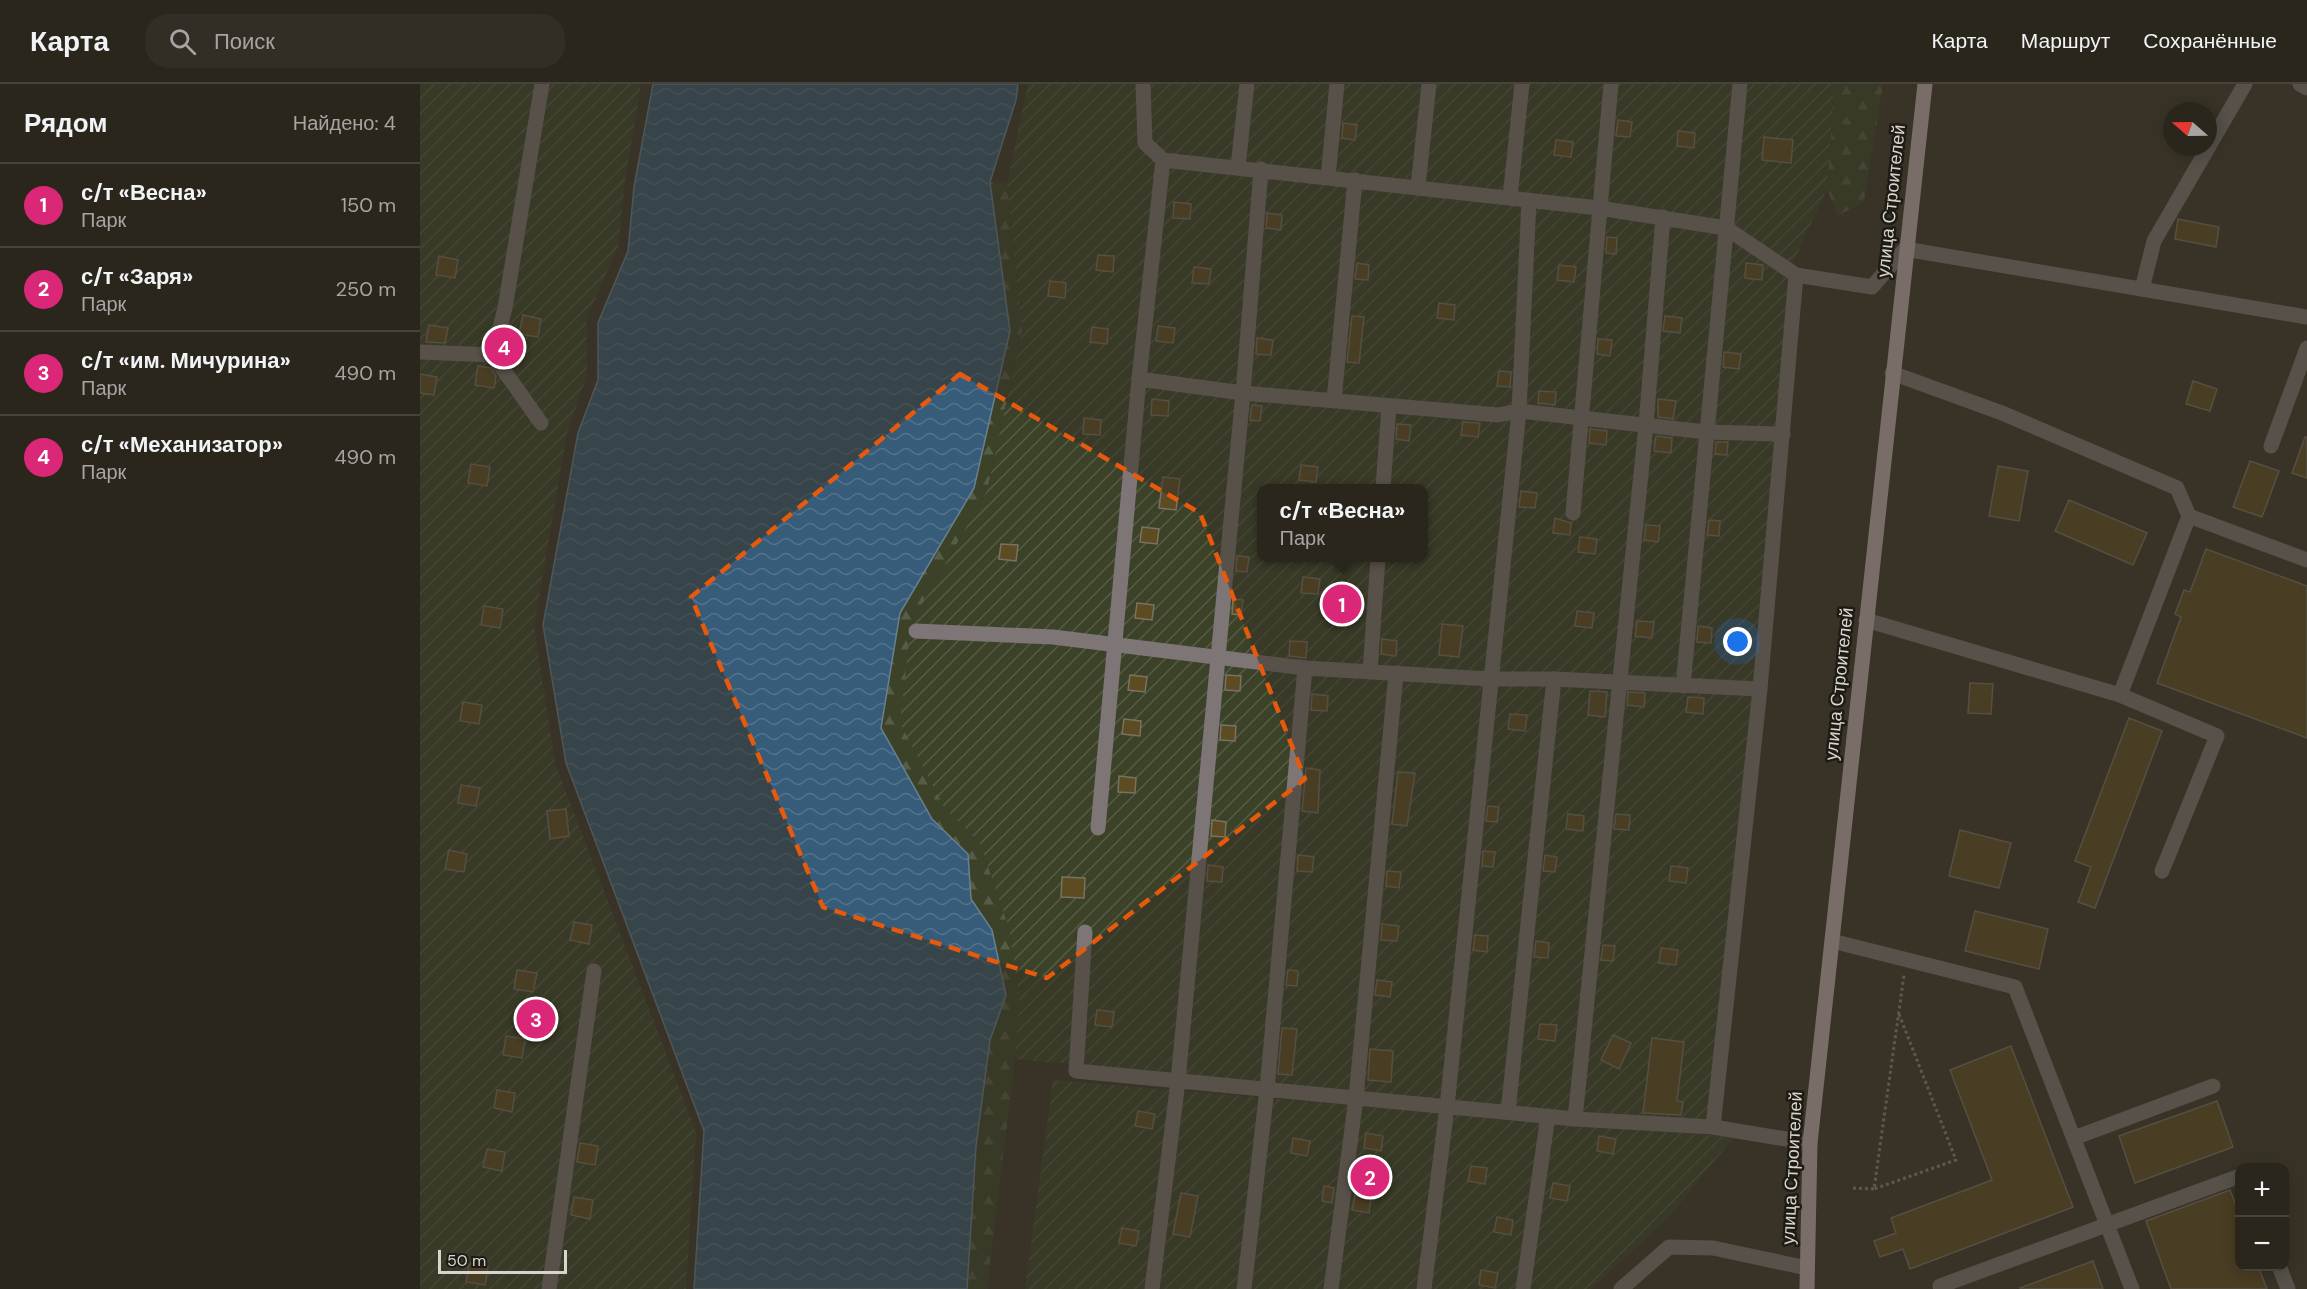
<!DOCTYPE html>
<html lang="ru">
<meta charset="utf-8">
<style>
:root{--surface:#2b261c;--page:#332e25;--text:#f1f3f6;--muted:#a6a5a3;--line:#47433b;--accent:#db2777}
body{margin:0;font-family:"DM Sans",sans-serif;background:var(--page);color:var(--text)}
.controls{position:absolute;right:18px;bottom:18px;display:grid;overflow:hidden;border-radius:12px;box-shadow:0 3px 15px #0003}
.controls button{width:54px;height:54px;display:grid;place-items:center;padding:0;border:0;border-bottom:2px solid var(--line);background:var(--surface);color:var(--text);font:30px sans-serif}
.compass{position:absolute;left:1743px;top:18px;width:54px;height:54px;border-radius:50%;background:var(--surface);box-shadow:0 3px 15px #0003;rotate:290deg}
.scale{position:absolute;left:18px;bottom:15px;width:129px;box-sizing:border-box;padding-left:6px;border:3px solid #d9d5cd;border-top:0;font-size:16px;line-height:21px;white-space:nowrap;color:#d9d5cd;-webkit-text-stroke:4px #1e1b15;paint-order:stroke}
.you{position:absolute;left:1318px;top:558px;width:21px;height:21px;margin:-15px;border:4px solid #fff;border-radius:50%;background:#1a73e8;box-shadow:0 0 0 9px #1a73e833}
.badge{display:grid;place-items:center;width:39px;height:39px;border-radius:50%;background:var(--accent);color:#fff;font-size:20px;font-weight:700}
.pin{position:absolute;translate:-50% -50%;border:3px solid #fff;box-shadow:0 2px 6px #0006}
.popup{position:absolute;left:837px;top:400px;width:171px;height:78px;box-sizing:border-box;display:grid;place-content:center;border-radius:12px;background:var(--surface);filter:drop-shadow(0 2px 4px #0005);font-size:20px;white-space:nowrap;color:var(--muted)}
.popup b{font-size:22px;color:var(--text)}
.popup::after{content:'';position:absolute;left:50%;top:100%;margin-left:-12px;border:12px solid transparent;border-top-color:var(--surface)}
.list{margin:0;padding:0;list-style:none}
h2{display:flex;justify-content:space-between;align-items:center;height:78px;margin:0;padding:0 24px;font-size:26px}
h2 small{font-size:20px;font-weight:400;color:var(--muted)}
.list li{display:grid;grid-template-columns:39px 1fr auto;gap:18px;align-items:center;box-sizing:border-box;height:84px;padding:0 24px;border-top:2px solid var(--line)}
.list b{display:block;font-size:22px;white-space:nowrap}
.list p{margin:0;font-size:20px;white-space:nowrap;color:var(--muted)}
.list em{font-size:20px;font-style:normal;color:var(--muted)}
.icon{flex:none;width:33px;height:33px;fill:none;stroke:currentColor;stroke-width:2;stroke-linecap:round;stroke-linejoin:round}
.map{position:relative;flex:none;width:1887px;height:1205px;overflow:hidden}
header{display:flex;align-items:center;gap:36px;box-sizing:border-box;height:84px;padding:0 30px;background:var(--surface);border-bottom:2px solid var(--line)}
header strong{font-size:28px}
nav{display:flex;gap:33px;margin-inline-start:auto;font-size:21px}
.search{width:420px;height:54px;background:var(--page);display:flex;align-items:center;gap:15px;box-sizing:border-box;padding:0 21px;border-radius:24px;color:var(--muted);font-size:22px}
main{display:flex}
aside{flex:1;background:var(--surface)}
.map>svg:first-child{display:block}
.forest{fill:url(#forest-firs)}
.garden{fill:url(#garden-furrows);fill-rule:evenodd}
.water{fill:url(#water-waves);stroke:#688092;stroke-width:1.5}
.building{fill:#5d4b21;stroke:#797264;stroke-width:1.5}
.lines{fill:none;stroke-linecap:round;stroke-linejoin:round}
.path{stroke:#8a857a;stroke-width:3;stroke-dasharray:3 3;stroke-linecap:butt}
.minor{stroke:#7d7576;stroke-width:15}
.major{stroke:#c7b6b7;stroke-width:15}
.marked{fill:none;stroke:#e8590c;stroke-width:4.5;stroke-dasharray:12 8;stroke-linejoin:round}
.labels{text-anchor:middle;dominant-baseline:central;stroke-width:5;stroke-linejoin:round;paint-order:stroke}
.street-label{font-size:18px;fill:#d9d5cd;stroke:#1e1b15}
</style>
<header>
<strong>Карта</strong>
<div class="search"><svg class="icon" aria-label="search" viewBox="0 0 24 24"><circle cx="10" cy="10" r="6"/><path d="M15 15l6 6"/></svg>Поиск</div>
<nav><a>Карта</a><a>Маршрут</a><a>Сохранённые</a></nav>
</header>
<main>
<aside>
<h2>Рядом<small>Найдено: 4</small></h2>
<ul class="list">
<li><span class="badge">1</span><div><b>с/т «Весна»</b><p>Парк</p></div><em>150 m</em></li>
<li><span class="badge">2</span><div><b>с/т «Заря»</b><p>Парк</p></div><em>250 m</em></li>
<li><span class="badge">3</span><div><b>с/т «им. Мичурина»</b><p>Парк</p></div><em>490 m</em></li>
<li><span class="badge">4</span><div><b>с/т «Механизатор»</b><p>Парк</p></div><em>490 m</em></li>
</ul>
</aside>
<div class="map">
<svg width="1887" height="1205" viewBox="0 0 1887 1205">
<defs>
<pattern id="forest-firs" width="22" height="20" patternUnits="userSpaceOnUse" patternTransform="scale(1.5)"><rect width="22" height="20" fill="#3b4228"/><path d="M5 1l3.5 6h-7zM16 11l3.5 6h-7z" fill="#575c46"/></pattern>
<pattern id="garden-furrows" width="10" height="10" patternUnits="userSpaceOnUse" patternTransform="scale(1.5)"><rect width="10" height="10" fill="#3b4228"/><path d="M-1 1l2-2M0 10L10 0M9 11l2-2" fill="none" stroke="#575c46"/></pattern>
<pattern id="water-waves" width="16" height="10" patternUnits="userSpaceOnUse" patternTransform="scale(1.5)"><rect width="16" height="10" fill="#375c79"/><path d="M0 5q4-4 8 0t8 0" fill="none" stroke="#53728b"/></pattern>
</defs>
<rect width="100%" height="100%" fill="#393326"/>
<g class="forest">
<polygon points="1414,0 1463,0 1444,117 1418,132 1407,105"/>
<polygon points="570,98 587,99 602,247 567,407 491,540 524,723 560,759 589,844 599,912 595,975 567,1205 547,1205 556,1062 570,956 586,911 572,846 551,815 548,770 512,735 461,644 480,529 554,404 590,247"/>
</g>
<g class="garden">
<polygon points="0,0 221,0 205,97 198,163 167,234 167,292 147,349 114,542 135,679 276,1048 266,1205 0,1205"/>
<path d="M608,0H1414L1407,105L1373,179L1291,1041L595,975L599,912L589,844L560,759L524,723L480,639L491,540L567,407L602,247L587,99ZM841,404H1003V474H841Z"/>
<polygon points="633,996 1314,1053 1248,1134 1171,1205 605,1205"/>
</g>
<polygon class="water" points="233,0 598,0 596,16 570,98 590,247 554,404 480,529 461,644 512,735 548,770 551,815 572,846 586,911 570,956 556,1062 547,1205 274,1205 284,1047 146,679 123,541 158,349 178,296 178,239 208,167 214,103"/>
<g class="building">
<polygon points="1198,36 1212,38 1210,53 1196,52"/>
<polygon points="923,39 937,41 935,56 922,54"/>
<polygon points="1258,47 1275,49 1274,64 1257,62"/>
<polygon points="1344,53 1373,56 1371,79 1342,76"/>
<polygon points="1136,56 1153,58 1151,73 1134,71"/>
<polygon points="754,118 771,120 770,135 753,134"/>
<polygon points="847,129 862,131 861,146 846,144"/>
<polygon points="1758,135 1799,143 1796,163 1755,155"/>
<polygon points="1187,153 1197,154 1196,170 1186,169"/>
<polygon points="678,171 694,172 693,188 676,186"/>
<polygon points="19,172 38,176 35,194 16,191"/>
<polygon points="937,179 949,181 948,196 935,195"/>
<polygon points="1326,179 1343,181 1342,196 1325,194"/>
<polygon points="1139,181 1156,183 1154,198 1137,196"/>
<polygon points="774,183 791,185 789,200 772,199"/>
<polygon points="630,197 646,199 645,214 628,212"/>
<polygon points="1019,219 1035,221 1034,236 1017,234"/>
<polygon points="103,231 121,235 118,253 99,250"/>
<polygon points="932,232 944,233 939,279 927,278"/>
<polygon points="1245,232 1262,234 1260,249 1243,247"/>
<polygon points="9,241 28,244 25,259 6,258"/>
<polygon points="738,242 755,244 753,259 736,257"/>
<polygon points="672,243 688,245 687,260 670,258"/>
<polygon points="837,254 853,256 851,271 836,270"/>
<polygon points="1178,255 1192,256 1190,272 1177,270"/>
<polygon points="1304,268 1321,270 1319,285 1303,283"/>
<polygon points="58,282 71,284 76,292 74,304 55,301"/>
<polygon points="1079,287 1091,288 1090,303 1077,302"/>
<polygon points="0,290 17,293 14,311 0,309"/>
<polygon points="1773,297 1797,305 1790,327 1766,320"/>
<polygon points="1119,307 1136,308 1135,321 1118,319"/>
<polygon points="732,315 749,317 748,332 731,331"/>
<polygon points="1238,315 1256,317 1253,335 1238,333"/>
<polygon points="832,321 842,322 840,337 830,336"/>
<polygon points="664,334 681,336 680,351 663,350"/>
<polygon points="1043,338 1060,339 1058,353 1041,351"/>
<polygon points="977,340 991,341 989,357 976,355"/>
<polygon points="1170,345 1187,347 1186,361 1169,359"/>
<polygon points="1236,352 1252,354 1251,369 1234,367"/>
<polygon points="1885,353 1887,353 1887,394 1872,389"/>
<polygon points="1296,358 1308,358 1307,371 1295,370"/>
<polygon points="1830,377 1859,387 1842,433 1813,423"/>
<polygon points="51,380 70,383 67,402 48,399"/>
<polygon points="881,381 898,383 896,398 879,396"/>
<polygon points="1578,382 1608,387 1599,437 1569,432"/>
<polygon points="743,393 760,395 756,426 739,424"/>
<polygon points="1101,407 1117,409 1115,424 1099,423"/>
<polygon points="1649,416 1727,449 1713,481 1635,447"/>
<polygon points="1135,434 1151,439 1150,451 1133,449"/>
<polygon points="1289,436 1300,437 1299,452 1287,451"/>
<polygon points="1226,441 1240,442 1238,458 1224,456"/>
<polygon points="722,443 739,445 737,460 720,458"/>
<polygon points="1160,453 1177,455 1175,470 1158,468"/>
<polygon points="581,460 598,461 596,477 579,475"/>
<polygon points="1786,465 1887,502 1887,654 1737,599 1761,533 1755,530 1764,506 1770,508"/>
<polygon points="817,472 829,473 827,488 816,487"/>
<polygon points="883,493 900,495 898,510 881,509"/>
<polygon points="813,515 823,516 821,531 812,530"/>
<polygon points="717,519 734,521 732,536 715,534"/>
<polygon points="64,522 83,525 80,544 61,541"/>
<polygon points="1157,527 1174,529 1172,544 1155,542"/>
<polygon points="1217,537 1234,538 1232,554 1215,552"/>
<polygon points="1022,540 1043,542 1039,573 1019,571"/>
<polygon points="1278,542 1292,544 1291,559 1277,558"/>
<polygon points="962,555 977,557 976,572 961,570"/>
<polygon points="870,557 887,558 886,574 869,572"/>
<polygon points="710,591 727,593 725,608 708,606"/>
<polygon points="806,591 821,592 820,607 805,606"/>
<polygon points="1550,599 1573,600 1571,630 1548,629"/>
<polygon points="1170,607 1187,608 1185,633 1168,631"/>
<polygon points="1208,608 1225,609 1224,623 1207,621"/>
<polygon points="892,610 908,612 907,627 891,626"/>
<polygon points="1268,613 1284,614 1283,630 1266,628"/>
<polygon points="43,618 62,621 59,640 40,637"/>
<polygon points="1090,630 1107,631 1105,647 1088,645"/>
<polygon points="1709,634 1742,647 1675,824 1658,818 1671,783 1655,777"/>
<polygon points="704,635 721,637 720,652 702,650"/>
<polygon points="801,641 816,642 815,657 800,656"/>
<polygon points="886,684 900,686 898,729 882,727"/>
<polygon points="978,688 995,689 987,742 972,740"/>
<polygon points="699,692 716,694 715,709 698,708"/>
<polygon points="41,701 60,704 56,722 38,719"/>
<polygon points="1068,722 1079,723 1077,738 1066,737"/>
<polygon points="146,725 149,752 130,755 127,727"/>
<polygon points="1148,730 1164,732 1163,747 1146,745"/>
<polygon points="1196,730 1210,731 1209,746 1194,745"/>
<polygon points="792,736 806,738 805,753 791,752"/>
<polygon points="1540,746 1591,759 1579,804 1529,792"/>
<polygon points="29,766 47,770 44,788 25,785"/>
<polygon points="1063,767 1075,768 1073,783 1062,782"/>
<polygon points="878,771 894,773 892,788 877,787"/>
<polygon points="1125,771 1137,773 1135,788 1123,787"/>
<polygon points="788,781 803,783 802,798 787,797"/>
<polygon points="1251,782 1268,784 1266,799 1249,797"/>
<polygon points="967,787 981,788 979,804 966,802"/>
<polygon points="642,793 665,794 664,814 641,813"/>
<polygon points="1555,827 1628,845 1619,885 1545,867"/>
<polygon points="154,838 172,841 169,860 150,856"/>
<polygon points="962,840 979,842 977,857 961,856"/>
<polygon points="1055,851 1068,852 1067,868 1053,866"/>
<polygon points="1116,857 1129,859 1128,874 1114,873"/>
<polygon points="1183,861 1195,862 1193,877 1181,876"/>
<polygon points="1241,864 1258,866 1256,881 1239,879"/>
<polygon points="97,886 117,889 113,908 94,905"/>
<polygon points="868,886 878,887 877,902 866,901"/>
<polygon points="957,896 972,898 970,913 955,911"/>
<polygon points="677,926 694,928 692,943 675,941"/>
<polygon points="1120,940 1137,941 1135,957 1118,955"/>
<polygon points="862,944 877,945 872,991 858,990"/>
<polygon points="1193,951 1211,959 1199,985 1181,976"/>
<polygon points="86,952 105,955 102,974 83,971"/>
<polygon points="1232,954 1264,958 1257,1017 1263,1018 1261,1031 1223,1029"/>
<polygon points="1591,962 1653,1123 1490,1185 1483,1165 1460,1173 1454,1157 1476,1149 1471,1134 1572,1096 1530,986"/>
<polygon points="950,965 973,967 971,998 948,996"/>
<polygon points="77,1006 95,1009 92,1028 74,1024"/>
<polygon points="1797,1017 1813,1063 1715,1099 1699,1052"/>
<polygon points="718,1027 735,1030 732,1045 715,1042"/>
<polygon points="946,1049 963,1052 961,1067 944,1064"/>
<polygon points="1179,1052 1196,1055 1193,1070 1177,1067"/>
<polygon points="873,1054 890,1057 887,1072 871,1069"/>
<polygon points="160,1059 178,1062 175,1081 157,1078"/>
<polygon points="67,1065 85,1068 82,1087 63,1083"/>
<polygon points="1051,1082 1067,1084 1065,1100 1048,1097"/>
<polygon points="1133,1099 1150,1102 1147,1117 1130,1114"/>
<polygon points="904,1102 914,1104 912,1119 902,1117"/>
<polygon points="1810,1106 1820,1132 1820,1182 1838,1182 1847,1205 1751,1205 1726,1137"/>
<polygon points="761,1109 778,1112 770,1153 753,1150"/>
<polygon points="935,1111 951,1114 949,1129 932,1126"/>
<polygon points="154,1113 173,1116 170,1135 151,1131"/>
<polygon points="1077,1133 1093,1136 1091,1151 1074,1148"/>
<polygon points="702,1144 719,1147 716,1162 699,1159"/>
<polygon points="1673,1177 1683,1205 1601,1205 1600,1204"/>
<polygon points="49,1180 68,1183 65,1201 46,1198"/>
<polygon points="1061,1186 1078,1189 1075,1204 1059,1201"/>
</g>
<g class="lines">
<g class="path">
<polyline points="1479,930 1536,1076 1454,1105 1484,891"/>
<polyline points="1433,1104 1454,1105"/>
</g>
<g class="minor">
<polyline points="723,0 725,59 743,76 1179,124 1306,144 1376,191 1452,203 1485,165 1887,233"/>
<polyline points="1880,0 1887,4"/>
<polyline points="818,83 827,0"/>
<polyline points="908,93 917,0"/>
<polyline points="998,103 1009,0"/>
<polyline points="1090,113 1102,0"/>
<polyline points="1722,205 1734,157 1825,0"/>
<polyline points="0,268 73,271 121,339"/>
<polyline points="73,271 85,224 122,0"/>
<polyline points="719,295 823,309 1078,331 1099,327 1286,348 1363,350"/>
<polyline points="914,317 935,96"/>
<polyline points="1851,362 1887,264"/>
<polyline points="963,404 969,322"/>
<polyline points="1153,429 1191,0"/>
<polyline points="1769,432 1887,476"/>
<polyline points="1446,536 1700,611 1769,432 1757,404 1582,329 1472,289"/>
<polyline points="496,547 633,553 885,584 1070,595 1134,595 1340,605"/>
<polyline points="950,587 958,474"/>
<polyline points="1263,602 1320,0"/>
<polyline points="1700,611 1797,652 1742,787"/>
<polyline points="678,744 719,295 743,76"/>
<polyline points="665,848 656,987 1155,1035 1293,1043 1390,1059"/>
<polyline points="1412,857 1595,903 1712,1205"/>
<polyline points="1088,1028 1134,595"/>
<polyline points="1155,1035 1226,341 1243,133"/>
<polyline points="1293,1043 1340,605 1376,191"/>
<polyline points="1654,1054 1793,1002"/>
<polyline points="1859,1182 1868,1205"/>
<polyline points="1520,1202 1820,1092"/>
<polyline points="129,1205 174,887"/>
<polyline points="732,1205 758,997 823,309 841,85"/>
<polyline points="824,1205 847,1005 885,584"/>
<polyline points="911,1205 936,1014 976,589"/>
<polyline points="1004,1205 1027,1023 1099,327 1109,116"/>
<polyline points="1103,1205 1128,1032"/>
<polyline points="1201,1205 1249,1163 1293,1164 1387,1184"/>
</g>
<polyline class="major" points="1387,1205 1390,1059 1505,0"/>
</g>
<path d="M0 0H1887V1205H0ZM540,290L780,429L885,695L627,894L403,823L271,513Z" fill="#393326" fill-opacity=".55" fill-rule="evenodd"/>
<path class="marked" d="M540,290L780,429L885,695L627,894L403,823L271,513Z"/>
<g class="labels">
<g class="street-label">
<text transform="translate(1471 117) rotate(-84)">улица Строителей</text>
<text transform="translate(1419 600) rotate(-84)">улица Строителей</text>
<text transform="translate(1372 1084) rotate(-87)">улица Строителей</text>
</g>
</g>
</svg>
<div class="controls">
<button>+</button>
<button>−</button>
</div>
<svg class="compass" viewBox="-18 -18 36 36"><path d="M0-13l5 13h-10z" fill="#e53935"/><path d="M0 13l5-13h-10z" fill="#a6a5a3"/></svg>
<div class="scale">50 m</div>
<div class="you"></div>
<div class="pin badge" style="left:922px;top:520px">1</div>
<div class="popup"><b>с/т «Весна»</b>Парк</div>
<div class="pin badge" style="left:950px;top:1093px">2</div>
<div class="pin badge" style="left:116px;top:935px">3</div>
<div class="pin badge" style="left:84px;top:263px">4</div>
</div>
</main>
